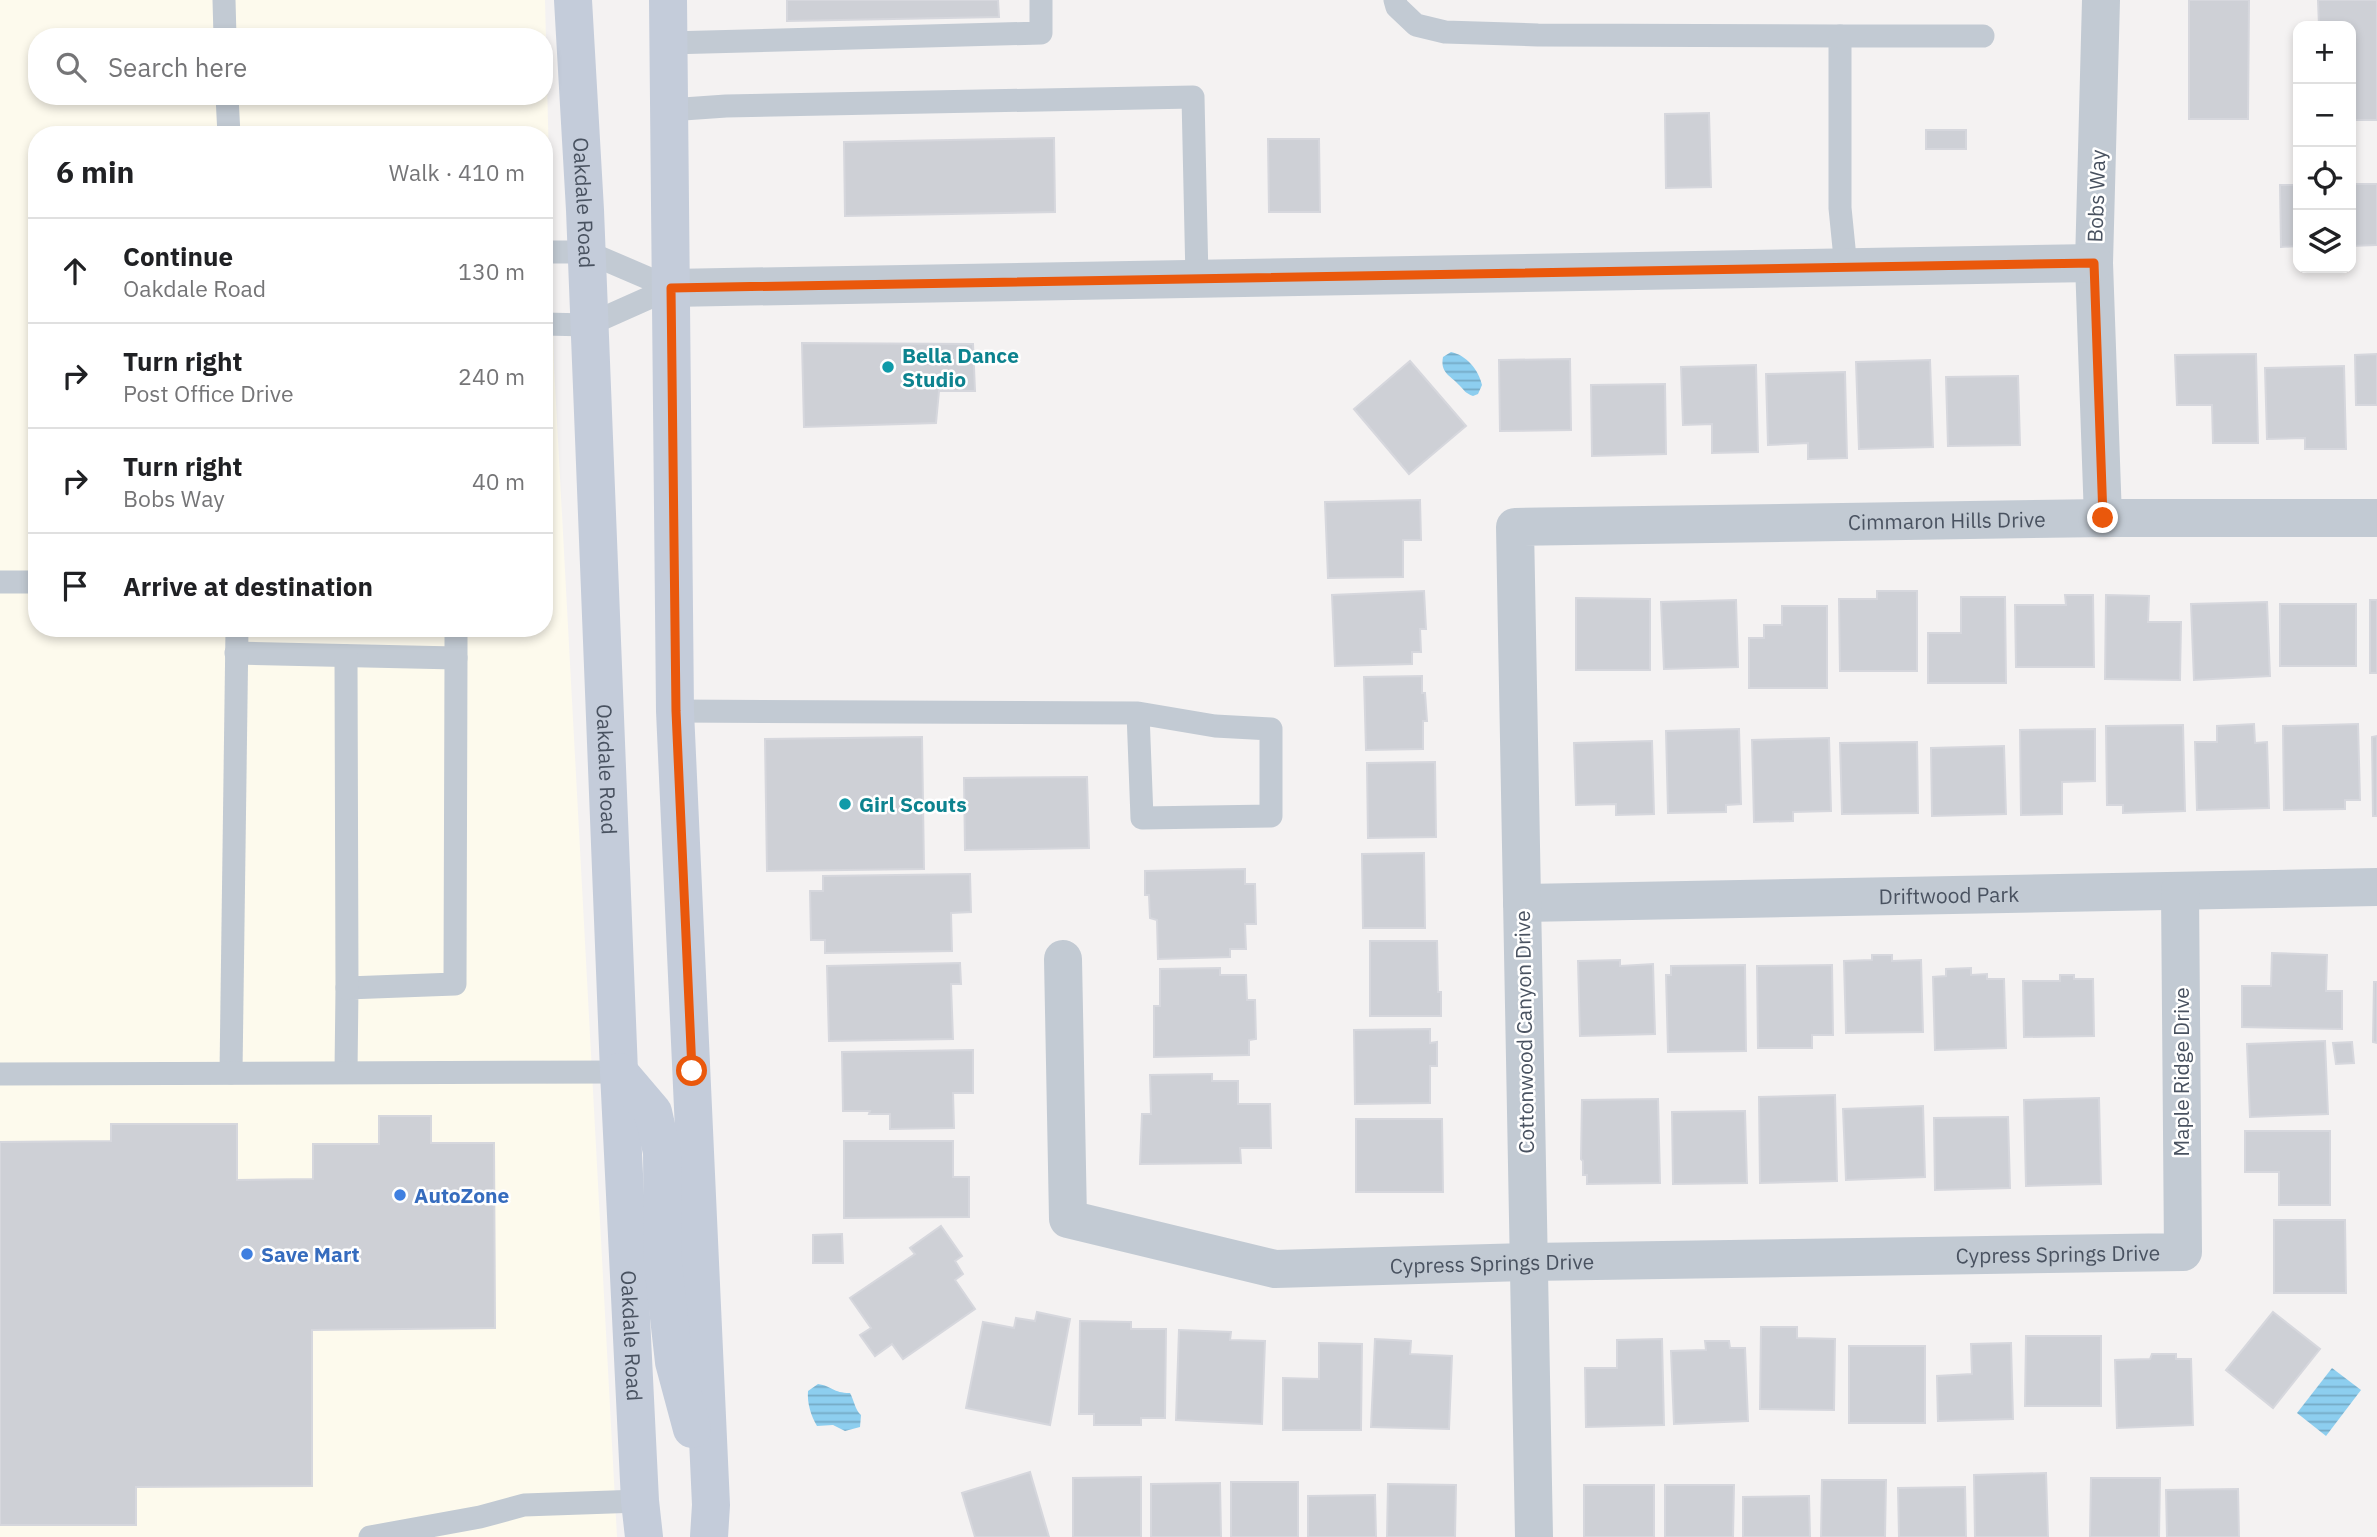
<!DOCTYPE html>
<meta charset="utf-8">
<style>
:root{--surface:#fff;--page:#f6f6f6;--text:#202124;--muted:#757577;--line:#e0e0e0}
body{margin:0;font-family:"IBM Plex Sans",sans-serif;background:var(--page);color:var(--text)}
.controls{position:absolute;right:21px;top:21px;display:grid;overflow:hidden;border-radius:14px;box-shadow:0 4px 10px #0003}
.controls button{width:63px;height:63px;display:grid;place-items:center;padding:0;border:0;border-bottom:2px solid var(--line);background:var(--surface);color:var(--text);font:35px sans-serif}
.stop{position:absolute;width:21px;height:21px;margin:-16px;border:5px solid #ea580c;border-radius:50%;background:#fff}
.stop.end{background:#ea580c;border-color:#fff;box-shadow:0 2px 7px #0008}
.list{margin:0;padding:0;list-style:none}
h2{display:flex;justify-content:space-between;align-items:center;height:91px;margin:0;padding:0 28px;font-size:30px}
h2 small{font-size:23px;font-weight:400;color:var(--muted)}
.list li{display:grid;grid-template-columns:46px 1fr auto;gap:21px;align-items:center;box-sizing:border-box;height:105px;padding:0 28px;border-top:2px solid var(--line)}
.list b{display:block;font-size:26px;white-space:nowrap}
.list p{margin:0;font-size:23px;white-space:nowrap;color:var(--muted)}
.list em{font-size:23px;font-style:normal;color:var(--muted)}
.icon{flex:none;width:38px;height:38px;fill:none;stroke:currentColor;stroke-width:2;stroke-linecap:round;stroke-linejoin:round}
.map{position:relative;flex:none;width:2377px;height:1537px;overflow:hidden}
.search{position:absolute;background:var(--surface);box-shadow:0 4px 10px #0003;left:28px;top:28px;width:525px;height:77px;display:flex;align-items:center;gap:18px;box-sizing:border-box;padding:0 24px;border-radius:28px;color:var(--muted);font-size:26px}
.panel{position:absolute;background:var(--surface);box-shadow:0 4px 10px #0003;left:28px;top:126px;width:525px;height:511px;border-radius:28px}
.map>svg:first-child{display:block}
.commercial{fill:#fdfaed;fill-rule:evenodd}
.water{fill:url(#water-rules)}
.building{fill:#ced0d6;stroke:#d6d7dd;stroke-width:2}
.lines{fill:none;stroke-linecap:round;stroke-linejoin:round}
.service{stroke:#c2cad3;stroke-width:23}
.minor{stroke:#c2cad3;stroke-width:38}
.secondary{stroke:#c4ccda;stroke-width:38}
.route{stroke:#ea580c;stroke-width:9}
.culture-dot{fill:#0f9aa8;stroke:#fff;stroke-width:2.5}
.shop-dot{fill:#3f7fe0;stroke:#fff;stroke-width:2.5}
.labels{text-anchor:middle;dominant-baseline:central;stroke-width:5;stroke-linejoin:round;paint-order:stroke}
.street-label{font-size:21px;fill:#495260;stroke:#fff}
.culture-label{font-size:21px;font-weight:bold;fill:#0d838f;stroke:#fff;text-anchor:start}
.shop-label{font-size:21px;font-weight:bold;fill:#366cbe;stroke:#fff;text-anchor:start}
</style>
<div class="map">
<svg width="2377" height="1537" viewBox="0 0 2377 1537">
<defs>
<pattern id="water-rules" width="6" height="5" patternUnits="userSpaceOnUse" patternTransform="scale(1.75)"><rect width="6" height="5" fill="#8dceef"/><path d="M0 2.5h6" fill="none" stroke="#75aac5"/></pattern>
</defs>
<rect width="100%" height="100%" fill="#f4f2f2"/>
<path class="commercial" d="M0,0H545L554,366L617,1537H0ZM37,37H544V96H37ZM37,135H544V628H37Z"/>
<g class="water">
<path d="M1451,352C1466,355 1479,370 1482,385L1478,394L1473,396C1465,393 1465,391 1459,385C1450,375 1440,373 1443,357Z"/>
<polygon points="2332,1368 2361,1390 2326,1436 2297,1413"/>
<path d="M818,1384C832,1386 833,1393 850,1393C854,1400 855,1410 861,1415L860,1427L845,1431L833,1425L817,1426C811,1416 807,1403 808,1391Z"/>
</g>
<g class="building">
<polygon points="787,0 998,0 999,17 787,21"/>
<polygon points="2189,0 2249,0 2248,119 2189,119"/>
<polygon points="2318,0 2377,0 2377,120 2351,120 2351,26 2319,26"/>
<polygon points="1709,113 1711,187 1666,188 1665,114"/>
<rect x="1926" y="130" width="40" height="19"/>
<polygon points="1054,138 1055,212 845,216 844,142"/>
<polygon points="1268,139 1319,139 1320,212 1269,212"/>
<polygon points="2351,184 2377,184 2377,245 2351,246"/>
<polygon points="2280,185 2298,185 2298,246 2281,247"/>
<polygon points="802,343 973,344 975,391 939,391 936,423 804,427"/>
<polygon points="2256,354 2258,443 2213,443 2212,405 2177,405 2175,355"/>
<polygon points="2377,354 2377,405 2356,405 2355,355"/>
<polygon points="1570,359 1571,430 1500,431 1499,360"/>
<polygon points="1930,360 1933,447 1859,449 1856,362"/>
<polygon points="1410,361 1466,426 1409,474 1354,409"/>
<polygon points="1756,365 1758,452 1712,453 1712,424 1683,425 1681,367"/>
<polygon points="2344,366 2346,449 2305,449 2305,438 2267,439 2265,368"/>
<polygon points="1845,372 1847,458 1808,459 1808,443 1768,445 1766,374"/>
<polygon points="2018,376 2020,445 1948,446 1946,377"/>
<polygon points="1665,384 1666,454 1592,456 1591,385"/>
<polygon points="1420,500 1421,540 1403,540 1403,577 1328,578 1325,502"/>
<polygon points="1424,591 1426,629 1420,629 1421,652 1412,652 1412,664 1335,666 1332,595"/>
<polygon points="1877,591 1917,591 1917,671 1840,671 1839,599 1877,599"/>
<polygon points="2065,595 2093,595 2094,667 2016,667 2015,605 2066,605"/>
<polygon points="2106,595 2149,596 2148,622 2181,622 2180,680 2105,679"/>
<polygon points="1961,597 2005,597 2006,683 1928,683 1928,633 1961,633"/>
<polygon points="1576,598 1650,599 1650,670 1576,670"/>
<polygon points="1736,600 1738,667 1664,669 1661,602"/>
<rect x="2370" y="600" width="7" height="73"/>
<polygon points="2267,602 2270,676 2194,680 2191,604"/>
<rect x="2280" y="604" width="76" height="62"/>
<polygon points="1782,606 1827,606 1827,688 1749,688 1749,638 1764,638 1764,625 1782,625"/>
<polygon points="1422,676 1422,693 1425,693 1427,721 1423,721 1423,749 1366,750 1364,677"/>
<polygon points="2254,724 2255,743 2267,742 2269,808 2197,810 2195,742 2217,742 2217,726"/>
<polygon points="2358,724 2360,800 2345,800 2345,809 2284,810 2283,726"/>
<polygon points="2183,725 2185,811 2123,813 2123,805 2107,805 2106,726"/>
<polygon points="1739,729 1741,804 1726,805 1726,812 1668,813 1666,731"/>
<polygon points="2095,729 2095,781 2062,782 2062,814 2021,815 2020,730"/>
<polygon points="2377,736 2377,816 2373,816 2372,737"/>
<polygon points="922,737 924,869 767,871 765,739"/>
<polygon points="1829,738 1831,811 1793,812 1793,821 1754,822 1752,740"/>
<polygon points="1652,741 1654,814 1616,815 1616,804 1576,805 1574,743"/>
<polygon points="1917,742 1918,813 1842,814 1840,743"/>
<polygon points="2004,746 2006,814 1932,816 1931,748"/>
<polygon points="1435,762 1436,837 1368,838 1367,763"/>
<polygon points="1087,777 1089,848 965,850 964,778"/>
<polygon points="1424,853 1425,928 1363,928 1362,854"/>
<polygon points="1245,869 1245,884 1255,884 1256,924 1245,924 1246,949 1230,949 1230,957 1158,959 1157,920 1150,918 1149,895 1145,895 1145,871"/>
<polygon points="970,874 971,912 951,913 952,951 825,953 825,940 811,940 810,891 823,891 823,876"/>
<polygon points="1370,941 1437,941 1438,992 1441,992 1441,1016 1370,1016"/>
<polygon points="2272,953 2327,955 2326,991 2342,991 2342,1029 2242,1027 2242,986 2271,986"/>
<polygon points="1872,955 1892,955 1892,961 1921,960 1923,1032 1846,1033 1844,961 1872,960"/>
<polygon points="1620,960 1620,966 1653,964 1655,1034 1580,1036 1578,961"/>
<polygon points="960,963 961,984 951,984 953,1039 829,1041 827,966"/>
<polygon points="1745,965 1746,1051 1668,1052 1666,975 1671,975 1671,966"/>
<polygon points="1832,965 1833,1035 1812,1035 1812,1048 1758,1048 1757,966"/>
<polygon points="1220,968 1220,975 1246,975 1247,1000 1255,1000 1256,1039 1249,1040 1249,1055 1154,1057 1154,1006 1160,1006 1160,969"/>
<polygon points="1971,968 1971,975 1987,974 1987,979 2004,979 2006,1048 1935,1050 1933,977 1946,976 1946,969"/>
<polygon points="2060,975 2074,975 2074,979 2093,979 2094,1036 2024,1037 2023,981 2060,981"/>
<polygon points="2374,982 2377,982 2377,1043 2373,1042"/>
<polygon points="1430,1029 1430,1043 1437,1042 1437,1066 1430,1066 1430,1103 1355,1104 1354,1030"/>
<polygon points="2325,1041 2328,1114 2250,1117 2247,1044"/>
<polygon points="2352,1042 2354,1063 2336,1064 2333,1043"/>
<polygon points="973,1050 973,1093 953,1093 954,1128 890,1129 890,1114 869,1114 870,1111 843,1111 842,1052"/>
<polygon points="1212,1074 1212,1081 1238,1081 1238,1104 1270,1104 1271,1148 1240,1148 1241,1163 1140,1164 1142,1114 1151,1114 1150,1075"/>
<polygon points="1835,1095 1837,1181 1760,1183 1759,1097"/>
<polygon points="2099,1098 2101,1184 2026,1186 2024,1100"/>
<polygon points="1658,1099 1660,1183 1587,1184 1587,1175 1583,1175 1583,1161 1581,1159 1582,1100"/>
<polygon points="1923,1106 1925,1177 1846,1180 1843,1109"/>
<polygon points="1745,1111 1747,1183 1673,1184 1672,1112"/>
<polygon points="379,1116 431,1116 431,1143 494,1143 495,1328 312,1330 312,1486 136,1487 136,1525 0,1525 0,1142 111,1141 111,1124 237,1124 237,1180 313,1179 313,1144 379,1144"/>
<polygon points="2008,1117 2010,1188 1935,1190 1934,1118"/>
<polygon points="1356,1119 1442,1119 1443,1192 1356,1192"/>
<polygon points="2245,1131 2330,1131 2330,1205 2279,1205 2279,1172 2245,1172"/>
<polygon points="844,1141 953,1141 953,1177 969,1177 969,1217 844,1218"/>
<polygon points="2274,1220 2345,1220 2346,1293 2274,1293"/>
<polygon points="941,1226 962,1256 955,1261 963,1274 955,1280 975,1309 903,1359 892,1344 875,1356 860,1335 871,1328 850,1298 915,1254 910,1248"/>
<polygon points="842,1234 843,1263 813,1263 813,1235"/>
<polygon points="1037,1312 1070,1319 1050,1425 966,1408 983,1322 1014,1328 1016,1318 1035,1321"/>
<polygon points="2273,1312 2320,1349 2273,1408 2226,1370"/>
<polygon points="1080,1321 1131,1322 1131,1329 1166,1329 1165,1418 1141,1418 1141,1425 1094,1425 1094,1414 1079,1414"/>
<polygon points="1761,1327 1797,1327 1797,1338 1835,1339 1834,1410 1760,1409"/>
<polygon points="1179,1330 1231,1332 1230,1340 1265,1341 1262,1424 1176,1420"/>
<polygon points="2026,1336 2101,1336 2101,1406 2025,1406"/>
<polygon points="1375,1339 1411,1341 1410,1354 1452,1356 1449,1429 1371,1427"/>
<polygon points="1662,1339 1664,1425 1586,1427 1585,1368 1617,1368 1617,1340"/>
<polygon points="1705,1341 1729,1341 1730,1348 1745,1348 1748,1421 1674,1424 1671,1351 1706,1350"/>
<polygon points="1319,1343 1362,1344 1361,1430 1283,1430 1283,1378 1319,1379"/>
<polygon points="2011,1343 2013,1419 1938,1421 1937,1376 1972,1374 1971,1344"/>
<rect x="1849" y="1346" width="76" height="77"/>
<polygon points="2152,1354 2176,1354 2176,1359 2191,1359 2193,1425 2117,1428 2115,1360 2150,1359"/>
<polygon points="1030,1472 1049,1537 975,1537 962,1493"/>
<polygon points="2046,1473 2048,1537 1975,1537 1974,1475"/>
<polygon points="1141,1477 1141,1537 1073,1537 1073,1478"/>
<polygon points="2091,1478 2160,1478 2159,1537 2090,1537"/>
<polygon points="1822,1480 1886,1480 1885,1537 1821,1537"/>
<rect x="1231" y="1482" width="67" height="55"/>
<polygon points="1220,1483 1221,1537 1151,1537 1151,1484"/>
<polygon points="1388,1484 1456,1485 1455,1537 1387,1537"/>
<rect x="1584" y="1485" width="70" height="52"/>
<polygon points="1665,1485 1734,1485 1733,1537 1665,1537"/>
<polygon points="1965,1487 1966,1537 1899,1537 1898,1488"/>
<polygon points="2238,1489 2239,1537 2167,1537 2166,1490"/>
<polygon points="1375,1495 1376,1537 1308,1537 1308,1496"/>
<polygon points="1809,1496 1810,1537 1743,1537 1743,1497"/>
</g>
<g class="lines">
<g class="service">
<polyline points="224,0 225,37"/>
<polyline points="1395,0 1397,7 1416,25 1445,32 1538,35 1840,36 1840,208 1846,268"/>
<polyline points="1840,36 1983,36"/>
<polyline points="668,43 1041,33 1041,0"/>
<polyline points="227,96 229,135"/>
<polyline points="669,110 726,106 1193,97 1197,279"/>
<polyline points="544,252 587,252 671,288"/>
<polyline points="544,324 588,325 671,288"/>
<polyline points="0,582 37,582"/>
<polyline points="456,628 456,658"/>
<polyline points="236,653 456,658 455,984 347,988 346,1072"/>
<polyline points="346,656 347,988"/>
<polyline points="675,711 1138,713 1215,726 1271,729 1271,816 1142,818 1138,713"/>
<polyline points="231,1073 237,628"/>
<polyline points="0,1074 619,1072"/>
<polyline points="370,1537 480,1517 524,1505 640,1501"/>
</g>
<g class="minor">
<polyline points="2101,0 2094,263 2103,518"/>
<polyline points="671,288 2094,263"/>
<path id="s1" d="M1522,903L2377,887"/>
<path id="s2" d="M1063,959L1068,1219L1275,1269L1529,1262L2183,1252L2180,891"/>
<path id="s3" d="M1534,1537L1515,527L2103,518H2377"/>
</g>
<g class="secondary">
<path id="s4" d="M573,0L585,210L619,1072L640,1501L644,1537"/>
<polyline points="668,0 675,711 711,1505 709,1537"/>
<polyline points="619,1072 653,1112 662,1152 663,1264 674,1362 692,1429"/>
</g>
</g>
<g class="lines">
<polyline class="route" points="692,1071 676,711 671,288 2094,263 2103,518"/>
</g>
<g class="culture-dot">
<circle cx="888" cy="367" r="7"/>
<circle cx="845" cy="804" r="7"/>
</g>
<g class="shop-dot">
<circle cx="400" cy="1195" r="7"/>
<circle cx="247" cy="1254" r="7"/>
</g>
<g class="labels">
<g class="street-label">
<text transform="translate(2096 196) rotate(-88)">Bobs Way</text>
<text stroke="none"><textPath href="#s4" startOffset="203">Oakdale Road</textPath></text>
<text stroke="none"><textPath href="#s3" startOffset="1442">Cimmaron Hills Drive</textPath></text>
<text stroke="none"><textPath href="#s4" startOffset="770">Oakdale Road</textPath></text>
<text stroke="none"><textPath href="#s1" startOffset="427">Driftwood Park</textPath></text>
<text transform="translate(1524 1032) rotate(-91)">Cottonwood Canyon Drive</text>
<text transform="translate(2181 1072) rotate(-90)">Maple Ridge Drive</text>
<text stroke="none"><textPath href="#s2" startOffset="1256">Cypress Springs Drive</textPath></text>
<text stroke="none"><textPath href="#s2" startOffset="690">Cypress Springs Drive</textPath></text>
<text stroke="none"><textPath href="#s4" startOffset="1337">Oakdale Road</textPath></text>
</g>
<g class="culture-label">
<text x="902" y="355">Bella Dance<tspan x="902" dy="24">Studio</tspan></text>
<text x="859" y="804">Girl Scouts</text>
</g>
<g class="shop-label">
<text x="414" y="1195">AutoZone</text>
<text x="261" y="1254">Save Mart</text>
</g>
</g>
</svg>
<div class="controls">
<button>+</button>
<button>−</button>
<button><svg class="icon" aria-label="locate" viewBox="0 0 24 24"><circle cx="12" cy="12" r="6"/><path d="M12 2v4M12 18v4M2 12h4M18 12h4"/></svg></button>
<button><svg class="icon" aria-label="layers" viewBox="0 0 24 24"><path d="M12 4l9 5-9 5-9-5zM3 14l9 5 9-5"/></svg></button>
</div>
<div class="stop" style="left:692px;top:1071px"></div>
<div class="stop end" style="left:2103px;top:518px"></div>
<div class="search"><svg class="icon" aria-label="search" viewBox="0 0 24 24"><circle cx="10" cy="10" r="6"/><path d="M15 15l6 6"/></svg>Search here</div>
<section class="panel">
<h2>6 min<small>Walk · 410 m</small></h2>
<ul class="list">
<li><svg class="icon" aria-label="ahead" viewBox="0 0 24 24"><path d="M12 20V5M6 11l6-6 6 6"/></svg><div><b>Continue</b><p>Oakdale Road</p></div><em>130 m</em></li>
<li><svg class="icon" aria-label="right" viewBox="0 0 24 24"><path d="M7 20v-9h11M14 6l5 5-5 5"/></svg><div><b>Turn right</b><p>Post Office Drive</p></div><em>240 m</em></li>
<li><svg class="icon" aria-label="right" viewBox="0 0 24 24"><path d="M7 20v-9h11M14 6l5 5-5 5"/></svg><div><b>Turn right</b><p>Bobs Way</p></div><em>40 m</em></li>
<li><svg class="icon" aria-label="arrive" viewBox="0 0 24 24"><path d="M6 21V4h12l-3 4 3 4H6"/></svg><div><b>Arrive at destination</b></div></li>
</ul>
</section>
</div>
